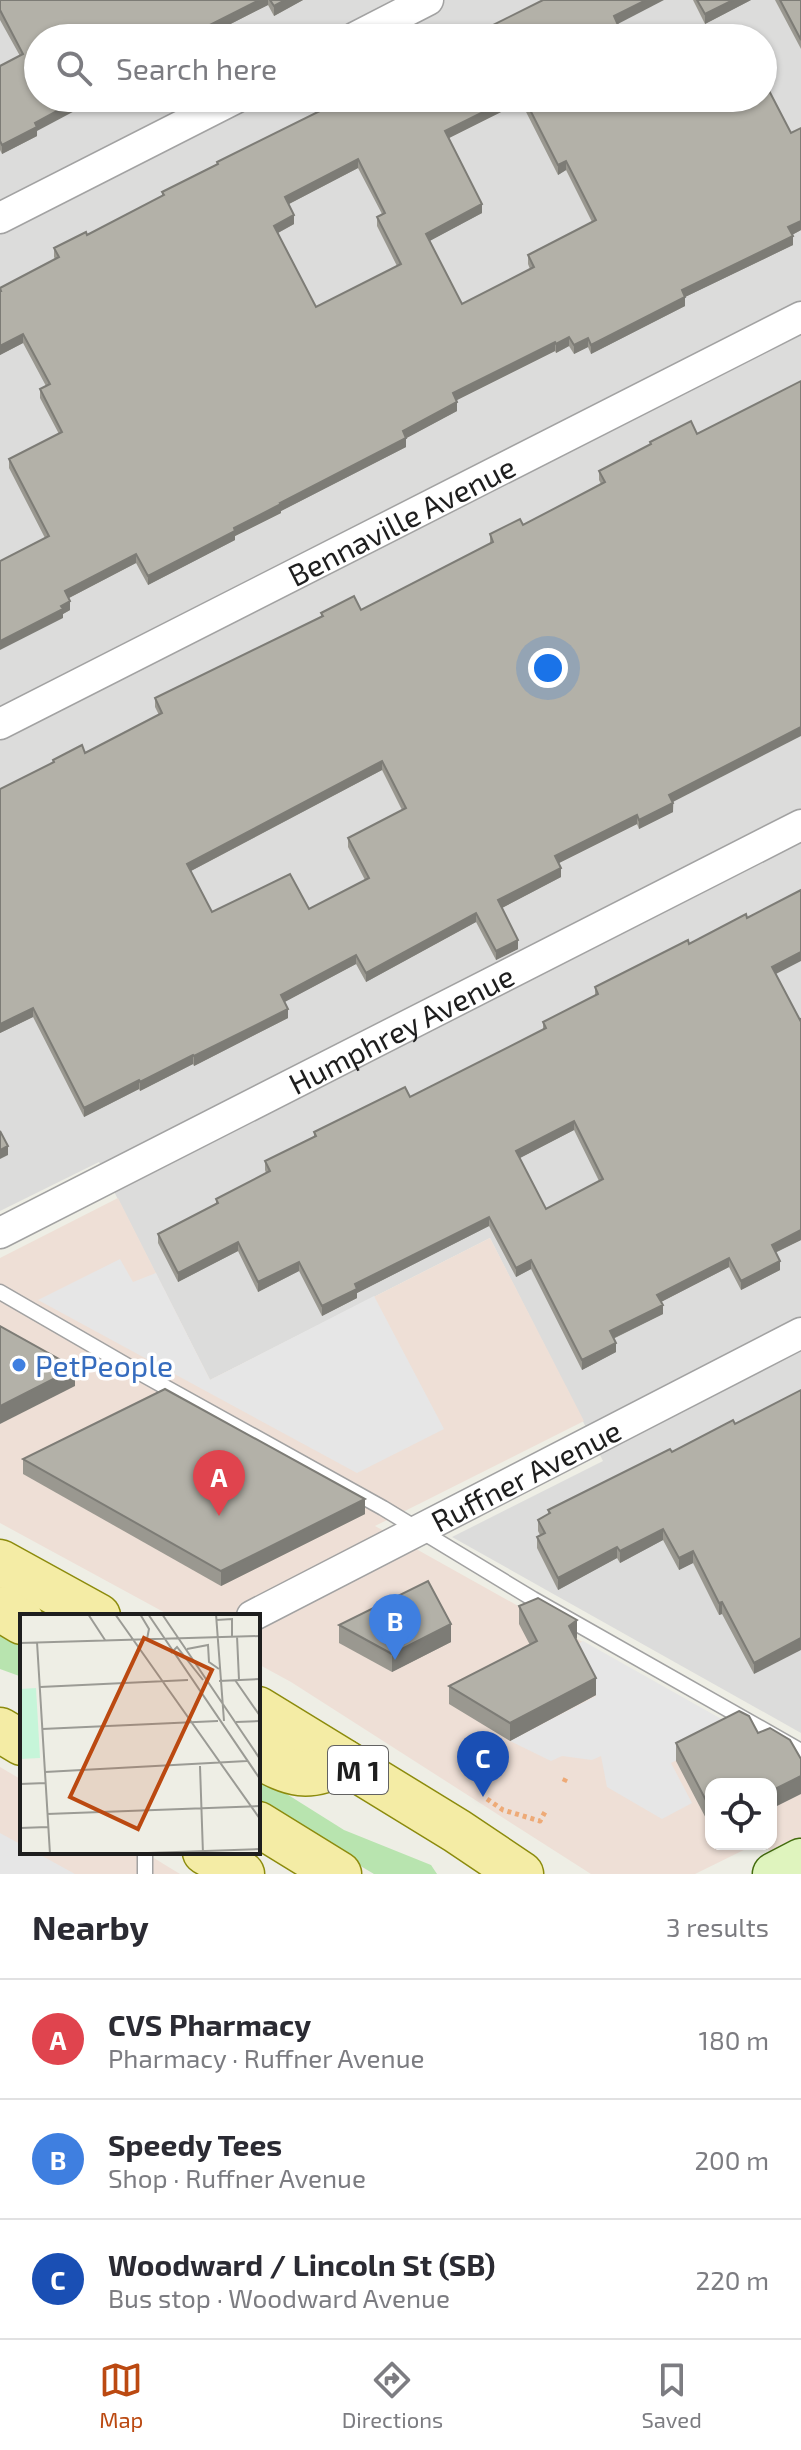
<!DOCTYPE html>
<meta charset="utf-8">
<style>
:root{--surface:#fff;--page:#f2f2f3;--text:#2b2b33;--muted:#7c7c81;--line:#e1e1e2;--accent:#bb4911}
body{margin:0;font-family:"Exo 2",sans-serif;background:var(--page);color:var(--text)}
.controls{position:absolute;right:24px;bottom:24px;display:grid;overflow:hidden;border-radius:16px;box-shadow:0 2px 6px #0004}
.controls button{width:72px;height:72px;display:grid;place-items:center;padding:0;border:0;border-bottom:2px solid var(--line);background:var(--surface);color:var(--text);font:40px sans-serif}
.you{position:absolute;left:548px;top:668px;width:28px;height:28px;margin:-20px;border:6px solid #fff;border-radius:50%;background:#1a73e8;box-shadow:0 0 0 12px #1a73e833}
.badge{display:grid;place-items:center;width:52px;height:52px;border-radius:50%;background:var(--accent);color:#fff;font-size:26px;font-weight:700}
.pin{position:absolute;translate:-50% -66px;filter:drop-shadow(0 2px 4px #0008)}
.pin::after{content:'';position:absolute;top:42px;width:28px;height:24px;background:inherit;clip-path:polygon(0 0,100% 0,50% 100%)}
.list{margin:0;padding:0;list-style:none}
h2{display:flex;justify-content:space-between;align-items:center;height:104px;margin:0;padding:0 32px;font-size:34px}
h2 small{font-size:26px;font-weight:400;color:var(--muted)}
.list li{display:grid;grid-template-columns:52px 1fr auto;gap:24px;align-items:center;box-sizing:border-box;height:120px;padding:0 32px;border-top:2px solid var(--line)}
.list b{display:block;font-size:30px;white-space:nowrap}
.list p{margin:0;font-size:26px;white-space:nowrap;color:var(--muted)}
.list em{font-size:26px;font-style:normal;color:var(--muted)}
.icon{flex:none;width:44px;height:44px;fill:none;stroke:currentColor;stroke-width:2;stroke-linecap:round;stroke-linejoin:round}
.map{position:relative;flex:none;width:801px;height:1874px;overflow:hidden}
.search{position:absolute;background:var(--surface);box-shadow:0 2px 6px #0004;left:24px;right:24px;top:24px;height:88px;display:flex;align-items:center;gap:20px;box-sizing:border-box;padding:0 28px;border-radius:44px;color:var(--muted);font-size:30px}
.sheet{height:464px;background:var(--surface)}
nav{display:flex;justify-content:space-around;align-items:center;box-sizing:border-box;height:112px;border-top:2px solid var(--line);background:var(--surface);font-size:22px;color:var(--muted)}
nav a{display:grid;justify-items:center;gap:4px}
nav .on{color:var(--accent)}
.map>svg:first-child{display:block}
.residential{fill:#dcdcdb;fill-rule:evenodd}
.commercial{fill:#eedfd6}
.grass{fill:#b8e4af}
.parking{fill:#e6e6e6}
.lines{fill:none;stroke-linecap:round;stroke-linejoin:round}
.lane-casing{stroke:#a2a2a2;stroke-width:17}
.street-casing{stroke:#a2a2a2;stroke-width:33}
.secondary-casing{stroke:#436c0e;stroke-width:45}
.primary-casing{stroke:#8c8b0d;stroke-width:47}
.path{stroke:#ea7;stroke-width:5;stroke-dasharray:4 4;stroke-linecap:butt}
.lane{stroke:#fff;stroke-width:14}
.street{stroke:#fff;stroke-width:30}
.secondary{stroke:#dff4be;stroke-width:42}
.primary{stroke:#f4eca5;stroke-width:44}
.wall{fill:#9a9890;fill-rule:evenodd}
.shaded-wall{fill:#7d7c76}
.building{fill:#b3b1a8;stroke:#7d7c76;stroke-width:2;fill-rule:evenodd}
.shop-dot{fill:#3f7fe0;stroke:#fff;stroke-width:3}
.labels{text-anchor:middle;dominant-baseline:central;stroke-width:7;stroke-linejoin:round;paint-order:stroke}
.shield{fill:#fff;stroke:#626262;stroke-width:2}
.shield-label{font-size:28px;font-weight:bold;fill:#1e1e1e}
.street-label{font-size:30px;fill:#1e1e1e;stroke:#fff}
.shop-label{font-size:30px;fill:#366cbe;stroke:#fff;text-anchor:start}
.inset-road{fill:none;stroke:#9b9b95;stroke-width:2}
.view{fill:#bb4911;fill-opacity:0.15;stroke:#bb4911;stroke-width:4}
.inset-edge{fill:none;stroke:#1e1e1e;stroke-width:4}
</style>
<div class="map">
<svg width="801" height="1874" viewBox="0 0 801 1874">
<rect width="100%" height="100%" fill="#eeeee5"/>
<path class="residential" d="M0,0H801V1733L452,1537L603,1461L490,1238L210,1380L99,1162L0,1211ZM38,38H763V98H38Z"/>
<g class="commercial">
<polygon points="118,1198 210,1380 490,1238 584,1421 375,1526 801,1764 801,1874 781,1874 766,1844 771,1844 771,1784 711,1784 711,1844 756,1844 695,1874 591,1874 291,1682 258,1664 258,1616 171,1616 0,1523 0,1258"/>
<polygon points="0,1767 22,1780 22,1852 144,1852 180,1874 0,1874"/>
</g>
<g class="grass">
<polygon points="0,1628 22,1640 22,1677 0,1669"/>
<polygon points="258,1776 344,1830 431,1865 437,1874 374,1874 258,1805"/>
</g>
<g class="parking">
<polygon points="120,1259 133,1282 156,1273 210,1380 374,1296 444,1429 357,1473 38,1300"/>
<polygon points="583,1641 739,1729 671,1763 692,1803 662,1819 607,1787 601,1756 592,1760 562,1756 551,1761 510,1741 596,1696 571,1648"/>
<polygon points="0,1833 22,1845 22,1852 35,1852 75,1874 0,1874"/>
</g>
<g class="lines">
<defs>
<g id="lane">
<polyline points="0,1292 140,1373 383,1508 533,1599 801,1751"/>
<polyline points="145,1874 145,1852"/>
</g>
<g id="street">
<polyline points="354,38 428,0"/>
<polyline points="0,218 236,98"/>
<path id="s1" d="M0,724L801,317"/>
<path id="s2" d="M0,1233L801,825"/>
<path id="s3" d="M252,1616L801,1333"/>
</g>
<polyline id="secondary" points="774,1874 801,1860"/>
<g id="primary">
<polyline points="0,1562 98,1616"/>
<polyline points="0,1609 22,1622"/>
<polyline points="258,1709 457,1831 521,1874"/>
<polyline points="0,1730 22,1743"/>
<path d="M258,1756C292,1775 308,1781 344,1762"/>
<polyline points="258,1824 339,1874"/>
<polyline points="205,1852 242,1874"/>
</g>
</defs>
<use href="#lane" class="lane-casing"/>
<use href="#street" class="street-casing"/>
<use href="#secondary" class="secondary-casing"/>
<use href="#primary" class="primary-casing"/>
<g class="path">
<polyline points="564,1782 567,1776"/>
<polyline points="487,1799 503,1810 540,1821 545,1812"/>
</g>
<use href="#lane" class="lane"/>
<use href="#street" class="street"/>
<use href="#secondary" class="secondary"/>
<use href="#primary" class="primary"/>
</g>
<g class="wall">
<polygon points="0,0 303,0 274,16 268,5 203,38 38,38 37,136 2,154 0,150 0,66 20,56 0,20"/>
<polygon points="693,0 751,0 705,24"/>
<polygon points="775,0 801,0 801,49"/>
<path d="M346,98H763L791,133L801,128V230L792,235L793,245L685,297V306L591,354L588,347L574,354L569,346L556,353L555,351L457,400V411L406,438V447L281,511V513L235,536V540L148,585L136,563L69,598L70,610L63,614V618L45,538L9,468V459L59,434L40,398V389L46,386L23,343L0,355V288L55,259L54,257V248L87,235L162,196V192L217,164V162ZM521,102L558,175L566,170L592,222L528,255V264L530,269L462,304L429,241L482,213L449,138ZM358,168L382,214L377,217V226L397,266L316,307L278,233L294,224L289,204Z"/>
<path d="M691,421L673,812L639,829L637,824L559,863L561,877L502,908L518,949L496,960L476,922L366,982L356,964L284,1002L288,1018L194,1066L193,1064L140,1091L139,1089L84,1117L33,1017L0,1033V789L53,763V760L85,753L159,715L155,707V698L321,617V613L361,610L490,544V534L523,525L601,484L599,480V471L650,445V442ZM382,770L402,810L348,838V847L365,880L309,909L212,912L191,871Z"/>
<path d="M689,944L776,974L800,1020L801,1019V1240L775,1253L780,1270L741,1290L729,1267L661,1302L663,1314L613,1339L616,1352L582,1370L531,1269L516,1277L489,1226L357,1293V1298L322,1316L299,1271L258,1292L238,1251L178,1282L158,1243V1234L216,1204V1199L266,1173L265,1170V1161L314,1137V1132L410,1097L543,1030V1022L595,996V987ZM574,1130L599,1181L546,1209L520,1158Z"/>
<polygon points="801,1390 754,1674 722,1614 719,1615 693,1563 679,1570 663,1540 620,1563 617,1558 558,1590 537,1548 537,1537 540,1535 538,1531 538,1520 548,1514 548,1510 735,1424"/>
<polygon points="23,1459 365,1514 221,1586 23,1474"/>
<polygon points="519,1606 577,1638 576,1639 596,1695 510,1741 449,1704 449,1686 530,1645 519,1624"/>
<polygon points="339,1625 451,1642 392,1672 339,1643"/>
<polygon points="758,1733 711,1784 711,1828 676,1761 676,1743"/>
</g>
<g class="shaded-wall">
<polygon points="259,0 268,0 268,5 203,38 194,38 194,33"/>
<polygon points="285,0 303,0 274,16 274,6"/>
<polygon points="646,0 664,0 614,26 614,16"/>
<polygon points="733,0 751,0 705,24 705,14"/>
<polygon points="618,25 618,34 610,38 593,38"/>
<polygon points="81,98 99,98 37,131 37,136 2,154 2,145 35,123"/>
<polygon points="511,98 521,98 521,102 445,140 445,131"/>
<polygon points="358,159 358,168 285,206 285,197"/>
<polygon points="566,161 566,170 558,175 558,165"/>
<polygon points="482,204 482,213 426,243 426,234"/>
<polygon points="294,215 294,224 274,235 274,226"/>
<polygon points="801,221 801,230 788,237 788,227"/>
<polygon points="793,236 793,245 685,297 685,306 591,354 591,345 682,290"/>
<polygon points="23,334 23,343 0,355 0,346"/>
<polygon points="569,337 569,346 556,353 556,344"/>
<polygon points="588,338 588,347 574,354 574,345"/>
<polygon points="555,342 555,351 453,402 453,393"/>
<polygon points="457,402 457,411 403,440 403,431"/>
<polygon points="406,438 406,447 281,511 281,513 235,536 235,540 148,585 148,576 280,503"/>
<polygon points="136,554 136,563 65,600 65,591"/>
<polygon points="70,601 70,610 63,614 63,618 0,650 0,641"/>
<polygon points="801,727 801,736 669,804 669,795"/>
<polygon points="382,761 382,770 187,873 187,864"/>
<polygon points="673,803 673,812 639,829 639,820"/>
<polygon points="637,815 637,824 555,865 555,856"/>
<polygon points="561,868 561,877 498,910 498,900"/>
<polygon points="476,913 476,922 366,982 366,973"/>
<polygon points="518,940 518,949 496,960 496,951"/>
<polygon points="801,952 801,961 772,976 772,967"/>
<polygon points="356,955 356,964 281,1004 281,995"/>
<polygon points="33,1008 33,1017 0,1033 0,1024"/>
<polygon points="288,1009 288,1018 194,1066 194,1056"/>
<polygon points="193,1055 193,1064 140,1091 140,1082"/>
<polygon points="139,1080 139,1089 84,1117 84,1108"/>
<polygon points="574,1121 574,1130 516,1160 516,1151"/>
<polygon points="8,1146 8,1155 0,1159 0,1150"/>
<polygon points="489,1217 489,1226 357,1293 357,1298 322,1316 322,1306 355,1284"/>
<polygon points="801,1230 801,1240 772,1254 772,1245"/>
<polygon points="238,1242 238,1251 178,1282 178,1273"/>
<polygon points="729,1258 729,1267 657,1304 657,1295"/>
<polygon points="531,1260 531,1269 516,1277 516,1268"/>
<polygon points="780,1261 780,1270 741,1290 741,1281"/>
<polygon points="299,1262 299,1271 258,1292 258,1282"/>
<polygon points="663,1305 663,1314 610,1340 610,1331"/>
<polygon points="616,1343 616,1352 582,1370 582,1360"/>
<polygon points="75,1368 75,1386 0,1424 0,1406"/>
<polygon points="365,1499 365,1514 221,1586 221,1571"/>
<polygon points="663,1529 663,1540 620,1563 620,1551"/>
<polygon points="617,1547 617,1558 558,1590 558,1578"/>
<polygon points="693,1551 693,1563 679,1570 679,1558"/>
<polygon points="722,1602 722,1614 719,1615 719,1603"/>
<polygon points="577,1620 577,1638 569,1644 569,1626"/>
<polygon points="451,1624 451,1642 392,1672 392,1654"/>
<polygon points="801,1638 801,1650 754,1674 754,1663"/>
<polygon points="596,1678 596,1695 510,1741 510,1723"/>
<polygon points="801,1776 801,1794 771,1809 771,1791"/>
</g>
<g class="building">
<polygon points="0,0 259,0 194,33 196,37 195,38 38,38 38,98 81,98 35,123 37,127 2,145 0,141 0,66 23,54 0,10"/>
<polygon points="270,0 285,0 274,6"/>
<polygon points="543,0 646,0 614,16 618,25 593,38 467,38"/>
<polygon points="697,0 733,0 705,14"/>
<polygon points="780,0 801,0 801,40"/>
<polygon points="738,30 742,38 722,38"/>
<path d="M763,79L791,133L801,128V221L788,227L793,236L682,290L685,297L591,345L588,338L574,345L569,337L556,344L555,342L453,393L457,402L403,431L406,438L280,503L281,504L234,528L235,531L148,576L136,554L65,591L70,601L61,606L63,609L0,641V561L49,536L9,459L62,432L40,389L50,384L23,334L0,346V291H1L0,288L59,257L54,248L86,232L87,235L164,195L162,192L218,164L217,162L346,98H511L445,131L482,204L426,234L462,304L534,267L528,255L596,220L566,161L558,165L524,98H763ZM358,159L385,213L377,217L401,264L316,307L274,226L294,215L285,197Z"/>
<path d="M801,381V727L669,795L673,803L639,820L637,815L555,856L561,868L498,900L518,940L496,951L476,913L366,973L356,955L281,995L288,1009L194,1056L193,1055L140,1082L139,1080L84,1108L33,1008L0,1024V789L54,762L53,760L82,745L85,753L162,713L155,698L323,616L321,613L354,596L361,610L493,542L490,534L520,519L523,525L605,482L599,471L651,444L650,442L691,421L697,434ZM382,761L406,808L348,838L369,878L309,909L290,874L212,912L187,864Z"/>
<path d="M801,890V952L772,967L800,1020L801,1019V1230L772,1245L780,1261L741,1281L729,1258L657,1295L663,1305L610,1331L616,1343L582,1360L531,1260L516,1268L489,1217L355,1284L357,1289L322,1306L299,1262L258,1282L238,1242L178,1273L158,1234L218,1203L216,1199L270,1171L265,1161L316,1136L314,1132L405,1087L410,1097L546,1028L543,1022L598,994L595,987L688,940L689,944L746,914L747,918ZM574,1121L603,1179L546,1209L516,1151Z"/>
<polygon points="0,1131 8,1146 0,1150"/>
<polygon points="0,1326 75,1368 0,1406"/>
<polygon points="165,1389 365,1499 221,1571 23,1459"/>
<polygon points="801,1390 801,1638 754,1663 722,1602 719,1603 693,1551 679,1558 663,1529 620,1551 617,1547 558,1578 537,1537 545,1533 538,1520 550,1513 548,1510 670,1449 672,1452 733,1420 735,1424"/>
<polygon points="428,1581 451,1624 392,1654 339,1625"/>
<polygon points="538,1598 577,1620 569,1626 596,1678 510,1723 449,1686 537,1641 519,1606"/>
<polygon points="739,1711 749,1716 758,1733 770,1728 790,1740 801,1759 801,1776 771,1791 771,1784 711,1784 711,1810 676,1743"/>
</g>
<circle class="shop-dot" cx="19" cy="1365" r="8"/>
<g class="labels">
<rect class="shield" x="328" y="1746" width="60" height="48" rx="6"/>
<g class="shield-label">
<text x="358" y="1770">M 1</text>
</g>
<g class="street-label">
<text stroke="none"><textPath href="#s1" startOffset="450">Bennaville Avenue</textPath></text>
<text stroke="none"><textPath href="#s2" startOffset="450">Humphrey Avenue</textPath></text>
<text stroke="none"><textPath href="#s3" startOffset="308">Ruffner Avenue</textPath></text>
</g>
<g class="shop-label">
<text x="35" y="1365">PetPeople</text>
</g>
</g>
<g transform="translate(20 1614)">
<rect width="240" height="240" fill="#eeeee5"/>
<path d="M16,74L20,144L0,145V75Z" fill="#c6f5d9"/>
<path class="inset-road" d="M68,0L85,26M95,0L240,205M120,0L129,15L127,25M128,0L240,165M142,0L240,145M196,0L204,107M196,6L212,5V23M217,22L219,66M17,28L30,240M0,29L240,22M167,35L188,31L189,48L199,55M151,39L157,33L183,66M215,66L240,102M199,67L240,65M20,73L168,66M216,108L240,107M22,115L198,107M180,152L183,240M25,158L227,147M0,170L26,169M27,200L240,192M0,214L28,213M99,240L240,235"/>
<path class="view" d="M124,24L192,56L118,215L50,183Z"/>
<rect width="240" height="240" class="inset-edge"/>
</g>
</svg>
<div class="controls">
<button><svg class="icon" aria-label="locate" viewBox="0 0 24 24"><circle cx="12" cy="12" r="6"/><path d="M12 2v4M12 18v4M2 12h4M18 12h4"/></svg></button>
</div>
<div class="you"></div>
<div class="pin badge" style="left:219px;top:1516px;background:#e0444e">A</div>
<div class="pin badge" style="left:395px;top:1660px;background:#3f7fe0">B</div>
<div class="pin badge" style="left:483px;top:1797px;background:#1a4fb4">C</div>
<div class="search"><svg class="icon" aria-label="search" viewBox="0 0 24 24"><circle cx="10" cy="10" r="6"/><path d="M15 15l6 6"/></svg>Search here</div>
</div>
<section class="sheet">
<h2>Nearby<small>3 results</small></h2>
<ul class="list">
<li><span class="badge" style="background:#e0444e">A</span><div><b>CVS Pharmacy</b><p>Pharmacy · Ruffner Avenue</p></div><em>180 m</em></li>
<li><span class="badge" style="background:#3f7fe0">B</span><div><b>Speedy Tees</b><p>Shop · Ruffner Avenue</p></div><em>200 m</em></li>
<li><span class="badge" style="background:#1a4fb4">C</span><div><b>Woodward / Lincoln St (SB)</b><p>Bus stop · Woodward Avenue</p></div><em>220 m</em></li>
</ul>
</section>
<nav>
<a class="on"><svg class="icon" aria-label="map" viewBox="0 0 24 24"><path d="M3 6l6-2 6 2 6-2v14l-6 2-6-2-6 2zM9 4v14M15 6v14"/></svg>Map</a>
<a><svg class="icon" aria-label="directions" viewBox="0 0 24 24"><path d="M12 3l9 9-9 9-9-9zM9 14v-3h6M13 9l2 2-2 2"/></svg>Directions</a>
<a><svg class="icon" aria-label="saved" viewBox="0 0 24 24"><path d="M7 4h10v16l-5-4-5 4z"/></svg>Saved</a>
</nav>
